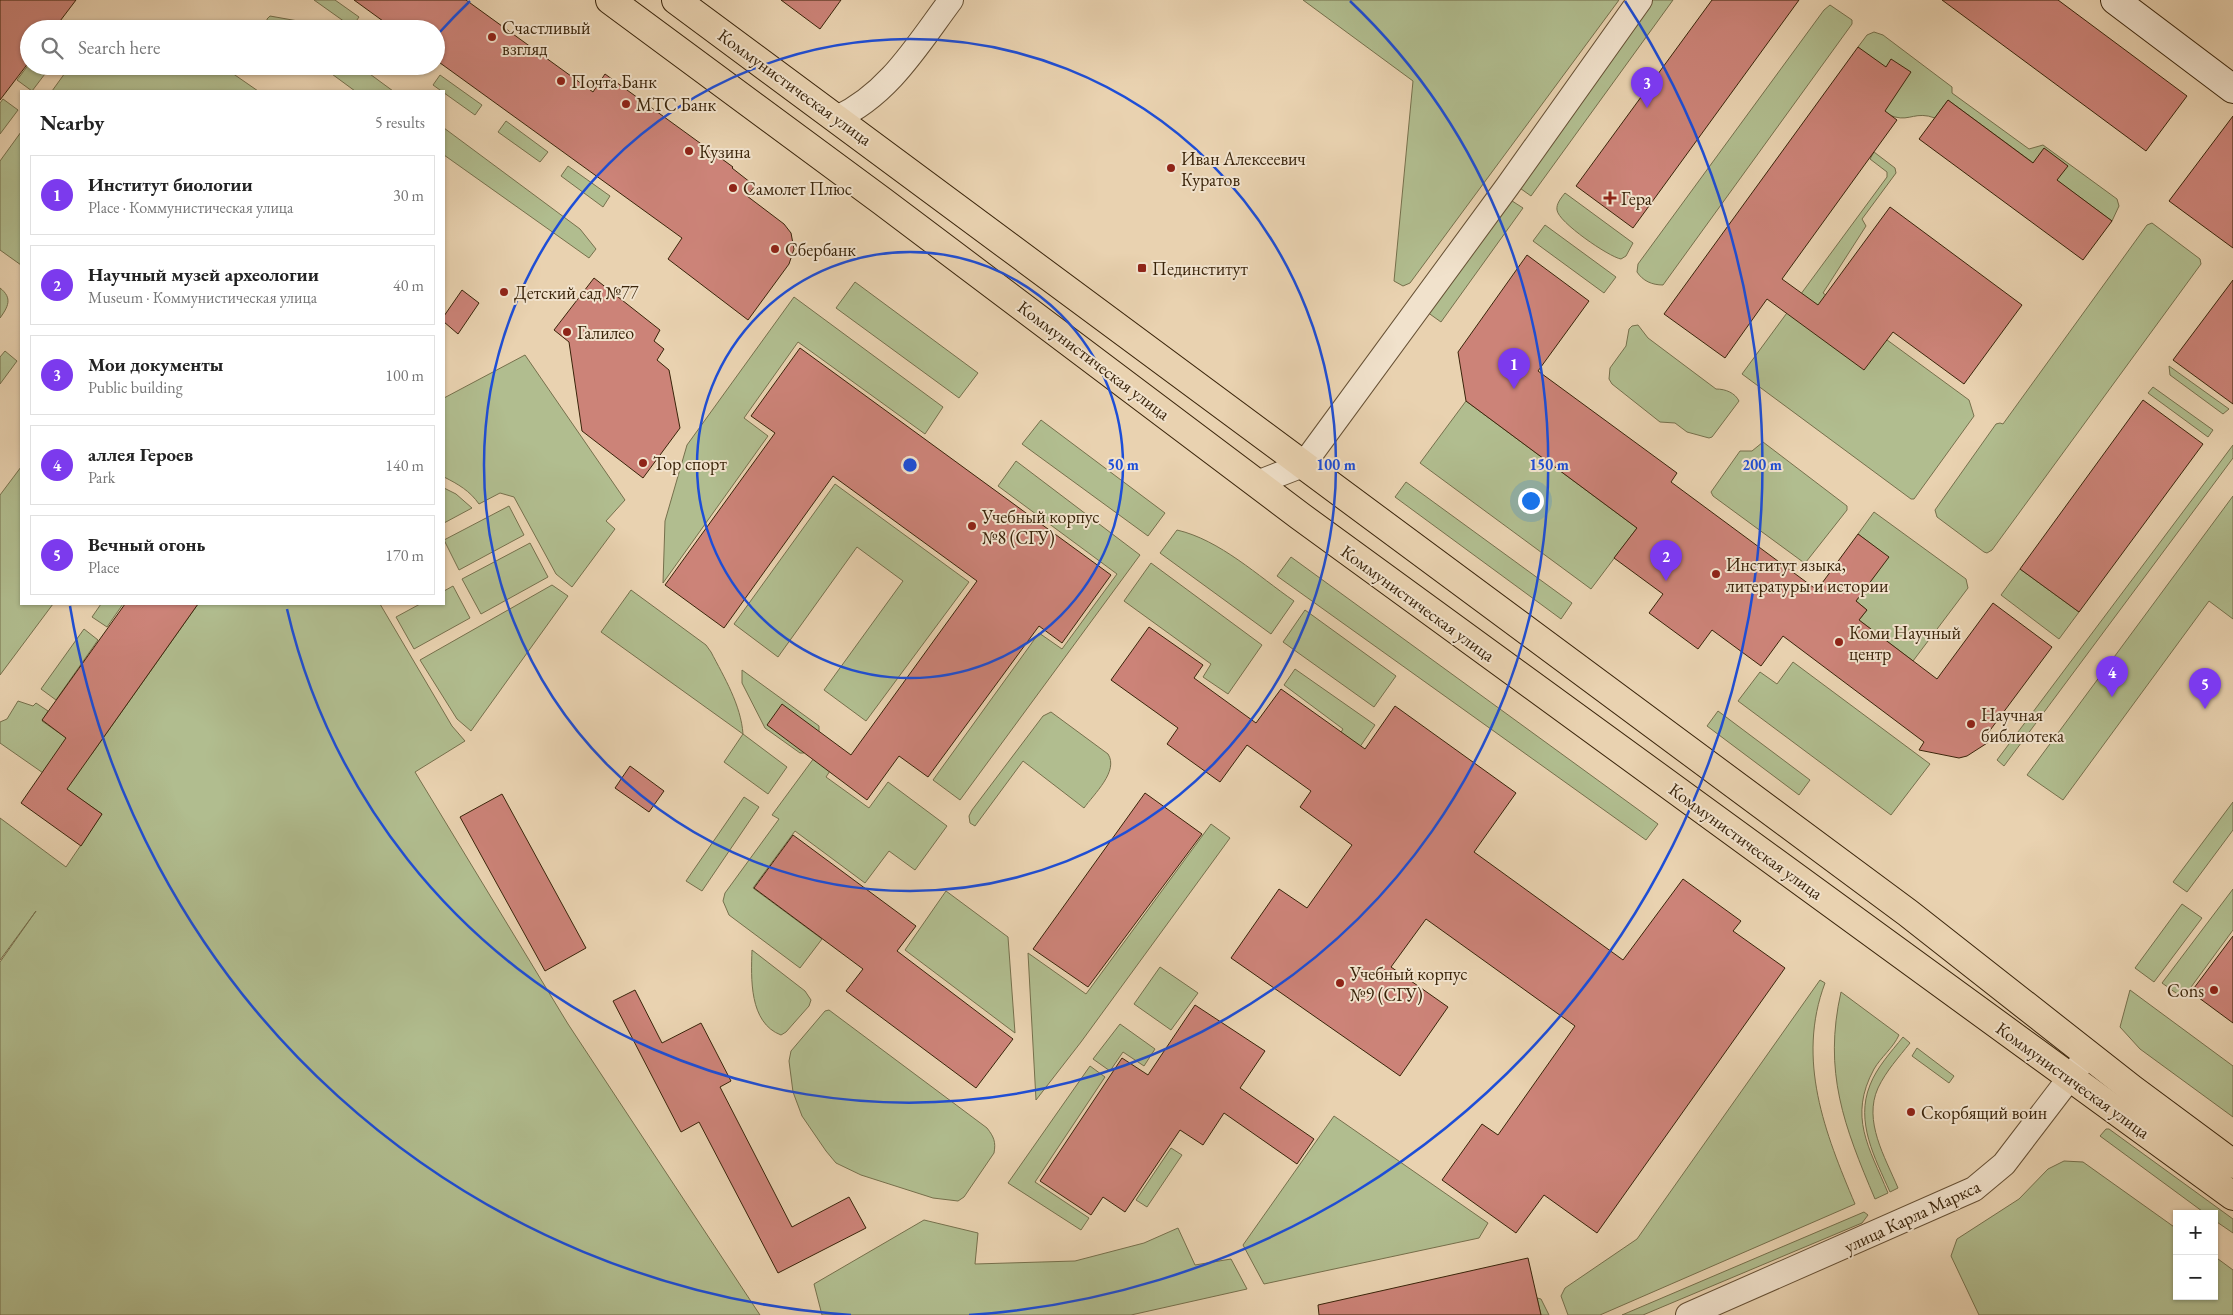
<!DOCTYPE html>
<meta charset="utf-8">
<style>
:root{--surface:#fff;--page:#f2f2f2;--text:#222;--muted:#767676;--line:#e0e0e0;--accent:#7c3aed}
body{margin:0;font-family:"EB Garamond",serif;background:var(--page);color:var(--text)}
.controls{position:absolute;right:15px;bottom:15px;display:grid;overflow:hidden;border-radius:0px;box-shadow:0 1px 4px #0004}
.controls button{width:45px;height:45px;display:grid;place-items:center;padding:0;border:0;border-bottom:1px solid var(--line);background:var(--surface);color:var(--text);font:25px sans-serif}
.you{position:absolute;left:1530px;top:500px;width:18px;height:18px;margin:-12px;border:4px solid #fff;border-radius:50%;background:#1a73e8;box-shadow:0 0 0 8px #1a73e833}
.badge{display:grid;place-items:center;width:32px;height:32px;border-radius:50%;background:var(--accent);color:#fff;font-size:16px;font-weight:700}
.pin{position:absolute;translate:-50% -41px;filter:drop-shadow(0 1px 2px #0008)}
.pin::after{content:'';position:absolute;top:26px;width:18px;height:15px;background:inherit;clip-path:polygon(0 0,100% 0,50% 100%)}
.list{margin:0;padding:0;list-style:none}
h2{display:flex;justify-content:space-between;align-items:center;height:65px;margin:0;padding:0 20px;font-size:21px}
h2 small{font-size:16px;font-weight:400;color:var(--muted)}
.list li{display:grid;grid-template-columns:32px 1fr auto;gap:15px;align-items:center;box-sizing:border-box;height:80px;margin:0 10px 10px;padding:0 10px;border:1px solid var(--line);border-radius:0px}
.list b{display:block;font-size:19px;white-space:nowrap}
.list p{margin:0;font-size:16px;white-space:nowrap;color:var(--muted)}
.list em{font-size:16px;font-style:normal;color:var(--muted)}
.icon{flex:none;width:28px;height:28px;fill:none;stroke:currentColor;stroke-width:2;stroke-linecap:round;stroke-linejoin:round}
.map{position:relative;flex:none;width:2233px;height:1315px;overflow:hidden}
.search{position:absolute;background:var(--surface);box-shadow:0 1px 4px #0004;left:20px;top:20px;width:425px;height:55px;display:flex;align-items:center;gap:12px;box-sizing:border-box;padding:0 18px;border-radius:28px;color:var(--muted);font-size:19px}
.panel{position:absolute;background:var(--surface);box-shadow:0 1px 4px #0004;left:20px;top:90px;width:425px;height:515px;border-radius:0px}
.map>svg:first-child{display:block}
.green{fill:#b1bd8f;stroke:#76704c}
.building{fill:#cc8378;stroke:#3a240a}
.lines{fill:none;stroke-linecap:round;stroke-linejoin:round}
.street-casing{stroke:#665034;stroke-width:26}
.secondary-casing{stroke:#3a240a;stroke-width:30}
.primary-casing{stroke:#3a240a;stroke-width:30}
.street{stroke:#f1e2cc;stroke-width:24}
.secondary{stroke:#f1e2cc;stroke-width:28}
.primary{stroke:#e9d2b0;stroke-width:28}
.ring{fill:none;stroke:#1d4ed8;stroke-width:2.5}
.poi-dot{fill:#8f2418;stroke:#f1e2cc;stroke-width:2}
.labels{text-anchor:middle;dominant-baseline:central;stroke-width:4;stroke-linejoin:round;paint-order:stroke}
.poi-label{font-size:18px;fill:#3a240a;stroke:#f1e2cc;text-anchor:start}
.street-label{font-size:18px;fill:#3a240a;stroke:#f1e2cc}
.centre{fill:#1d4ed8;stroke:#f1e2cc;stroke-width:2.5}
.ring-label{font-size:15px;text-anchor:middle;font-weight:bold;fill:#1d4ed8;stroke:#f1e2cc;stroke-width:4;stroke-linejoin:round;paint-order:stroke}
</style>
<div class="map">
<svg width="2233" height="1315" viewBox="0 0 2233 1315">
<rect width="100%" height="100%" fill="#e9d2b0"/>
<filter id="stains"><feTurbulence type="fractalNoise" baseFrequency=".004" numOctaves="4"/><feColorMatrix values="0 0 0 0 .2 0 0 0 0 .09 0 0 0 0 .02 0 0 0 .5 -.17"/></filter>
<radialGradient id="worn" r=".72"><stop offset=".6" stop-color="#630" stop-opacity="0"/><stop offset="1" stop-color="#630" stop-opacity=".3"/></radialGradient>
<g class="green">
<polygon points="314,0 335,0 359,17 352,27"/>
<polygon points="1303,0 1619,0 1410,283 1403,286 1394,281 1413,81"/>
<polygon points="1652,0 1673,0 1531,196 1517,186"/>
<path d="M1830,5L1852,20V24L1663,285C1652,285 1643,281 1637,272L1638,264L1824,10Z"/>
<polygon points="270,16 298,21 308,29 270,29 267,25 267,19"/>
<path d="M1874,32L1883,35L1952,87V93L2029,149L2043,145L2117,199L2119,206L2112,221L1948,100L1935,118C1916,111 1910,121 1895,117C1884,114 1873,102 1864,96L1858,47L1867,35Z"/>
<polygon points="29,64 29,66 51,66 32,91 17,80"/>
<polygon points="70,66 222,66 258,91 52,91"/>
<polygon points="321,66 359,66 393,91 355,91"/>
<polygon points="440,75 482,105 475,115 433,85"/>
<polygon points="3,99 18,110 0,134 0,103"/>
<polygon points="506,121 548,152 540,162 498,132"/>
<polygon points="444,128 580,229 596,249 589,258 444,155"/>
<polygon points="21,132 21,265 0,250 0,161"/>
<polygon points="1874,152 1895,168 1896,173 1862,219 1866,226 1823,293 1969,400 1974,416 1914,499 1911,499 1742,374 1887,177 1887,172 1870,159"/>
<polygon points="568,166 610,196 603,207 561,176"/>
<path d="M1565,193L1633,243L1626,256L1621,259C1609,257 1558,222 1557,210C1556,204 1561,198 1565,193Z"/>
<polygon points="1509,199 1523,208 1441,322 1427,312"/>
<polygon points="2152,223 2200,259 2201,264 1992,550 1987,553 1984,552 1937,517 1935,510 1996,424 2000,423 2003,424 2147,225"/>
<polygon points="1545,225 1616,277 1604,293 1533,241"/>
<polygon points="855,282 978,373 959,398 836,308"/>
<path d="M0,288C13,298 8,307 0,318Z"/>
<polygon points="794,297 943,407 925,434 798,342 744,418 768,436 663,583 665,521 687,445"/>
<path d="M1638,325L1648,338L1716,389C1726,389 1735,393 1739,401L1712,437L1709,438L1687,432L1675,423L1660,422L1612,384L1609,379L1610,368L1626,346L1629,329L1632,326Z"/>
<polygon points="5,351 17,361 0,384 0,357"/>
<path d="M525,355L625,500L606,521L615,529L572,587L556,574L514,497L500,493L479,504C470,491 458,484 444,477V398Z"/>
<polygon points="2169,366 2229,409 2223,414 2170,375"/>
<polygon points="2153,387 2213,430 2208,437 2148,393"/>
<polygon points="1466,401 1637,528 1591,589 1420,463"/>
<polygon points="1041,420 1165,513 1148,536 1022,444"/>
<polygon points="1763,442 1847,506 1847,510 1806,562 1803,562 1713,496 1711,492 1740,451 1752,451"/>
<polygon points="2233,445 2233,458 2004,766 1997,760"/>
<polygon points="1016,461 1140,555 960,800 933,780 1039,633 1062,649 1117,574 998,486"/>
<polygon points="21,467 21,604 53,604 0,675 0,495"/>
<polygon points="1406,482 1572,603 1561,619 1395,497"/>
<polygon points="835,484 969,582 866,721 824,690 903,581 857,547 778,657 734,624"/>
<polygon points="444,488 456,494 472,508 444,523"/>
<polygon points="2233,496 2233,619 2209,601 2063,800 2027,775"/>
<polygon points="509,506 524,535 459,570 444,540"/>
<polygon points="1874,512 1966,579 1968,588 1913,661 1859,620 1867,610 1856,601 1888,557 1858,534"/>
<path d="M1177,530C1220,540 1258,576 1294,601L1271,634L1160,553Z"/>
<polygon points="530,543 548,577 481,614 462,579"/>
<polygon points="1291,557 1658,824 1646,840 1277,576"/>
<polygon points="1151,563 1262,645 1228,694 1203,677 1211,664 1124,601"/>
<polygon points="2020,569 2079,612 2059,639 2001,595"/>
<polygon points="552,585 568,596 471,731 457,719 420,660"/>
<polygon points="453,586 470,618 414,649 396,617 420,604 444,604 444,591"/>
<path d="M631,590L706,645L711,652C724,677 741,705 743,734L787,767L768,794L724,762L743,734L601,632Z"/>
<polygon points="101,604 123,604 107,627 92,617"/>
<polygon points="198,604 380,604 452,726 465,741 415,772 568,1024 760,1315 0,1315 0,962 36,911 0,960 0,818 66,867 102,814 0,743 0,722 7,719 18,701 33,706 36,703 48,711 42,721 91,755"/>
<polygon points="1305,610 1396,676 1374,707 1283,642"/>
<polygon points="84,629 98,640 56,700 41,689"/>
<polygon points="1793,662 1930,764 1891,815 1738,701 1760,672 1777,684"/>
<polygon points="1295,669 1375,725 1355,754 1336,740 1343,729 1284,685"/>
<polygon points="742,670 819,726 819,732 804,753 800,753 765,728 742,683"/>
<polygon points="1718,711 1810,780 1799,795 1707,726"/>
<path d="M1051,712L1108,754C1119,771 1094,794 1084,808L1023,761L975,826L970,823L969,816L972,810L1043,716Z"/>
<polygon points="828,739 843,751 826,777 869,808 888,782 947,826 915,870 889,851 865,883 795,831 753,888 822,939 800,968 729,915 723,901 725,893 779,819 772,815"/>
<polygon points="744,797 759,807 702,891 686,881"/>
<polygon points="2233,802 2233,830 2187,892 2173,882"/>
<polygon points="1211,824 1230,838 1081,1042 1036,1100 1028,953 1086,994"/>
<polygon points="2233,889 2233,930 2183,998 2162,983"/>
<polygon points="946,891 1008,937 1015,1033 905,950"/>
<polygon points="2182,904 2202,918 2154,982 2135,968"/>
<path d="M752,950L805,991L811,1000L809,1006L786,1032L781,1035C749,1023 751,978 752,950Z"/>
<polygon points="1160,967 1198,993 1171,1030 1134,1004"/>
<path d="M1820,980L1825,983C1796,1060 1825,1133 1855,1204L1600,1315H1568L1561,1296L1565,1288L1637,1239Z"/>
<polygon points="2130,990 2233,1066 2233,1117 2140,1049 2120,1027"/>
<path d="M1841,992L1899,1035C1893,1048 1881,1057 1874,1069C1848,1117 1869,1147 1888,1193L1875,1199C1844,1126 1823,1072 1841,992Z"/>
<path d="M829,1010L987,1128C994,1137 996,1142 994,1153L964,1197L958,1201L933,1198L861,1175L836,1163L826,1151L802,1116L793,1092L789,1061L791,1051L825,1011Z"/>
<polygon points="1120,1024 1155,1049 1144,1066 1123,1052 1110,1071 1093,1059"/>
<path d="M1903,1037L1910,1043C1899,1057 1886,1071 1878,1088C1863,1121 1885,1157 1898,1188L1890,1192C1875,1158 1855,1122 1870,1085C1877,1067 1891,1052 1903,1037Z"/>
<polygon points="1917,1048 1954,1076 1949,1083 1912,1056"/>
<polygon points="1090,1066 1105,1077 1035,1182 1089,1218 1081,1230 1008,1183"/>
<polygon points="1334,1116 1488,1223 1479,1238 1264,1284 1243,1245"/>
<polygon points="2106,1129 2109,1129 2233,1219 2233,1233 2214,1220 2214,1214 2206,1214 2100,1136"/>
<polygon points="1171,1148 1182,1155 1147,1207 1136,1200"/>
<polygon points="2064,1161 2083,1162 2177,1229 2177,1296 2214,1296 2214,1256 2233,1270 2233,1315 1979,1315 1951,1256 1957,1239 2019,1199 2048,1169"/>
<polygon points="1864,1212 1868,1215 1862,1223 1643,1315 1622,1315"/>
<polygon points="924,1220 978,1233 975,1264 1075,1261 1144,1243 1178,1228 1195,1265 1231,1259 1247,1289 1131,1315 822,1315 814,1284"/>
<polygon points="1537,1298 1541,1299 1549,1315 1541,1315"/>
</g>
<g class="building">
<polygon points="0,0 76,0 54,29 29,29 29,62 0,100"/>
<polygon points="354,0 466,0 593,92 605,74 733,167 732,168 755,186 747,196 784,224 791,233 794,249 789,264 748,320 668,259 682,238 436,60 436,29 394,29"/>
<polygon points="781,0 841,0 820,29"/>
<polygon points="1712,0 1799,0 1633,228 1576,186"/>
<polygon points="1942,0 2058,0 2187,96 2146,151"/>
<polygon points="1858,47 1886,67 1891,59 1911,72 1885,111 1897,120 1782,279 1818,305 1890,207 2022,305 1964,384 1893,332 1864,370 1767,299 1725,358 1664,314"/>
<polygon points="1948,100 2033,163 2044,148 2068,166 2057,180 2112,221 2083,260 1919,139"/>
<polygon points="2233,116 2233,248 2169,201"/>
<polygon points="1527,255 1589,301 1538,371 1677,473 1671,482 1817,590 1858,534 1889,557 1856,601 1867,610 1859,620 1937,679 1993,603 2052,647 1988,733 1995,738 1967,756 1959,758 1919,750 1924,742 1783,636 1761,666 1712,630 1698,649 1649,613 1663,594 1614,558 1637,528 1466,401 1458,352"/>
<polygon points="594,278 660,330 654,341 664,349 657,360 669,370 680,428 643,478 582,431 569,342 554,330"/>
<polygon points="2233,280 2233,404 2173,360"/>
<polygon points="462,290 479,303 458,334 444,322 444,316"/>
<polygon points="800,348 1111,575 1062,643 1039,626 928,777 899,756 867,800 767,725 782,704 851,755 977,581 833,476 724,628 665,585 775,433 751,416"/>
<polygon points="2143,400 2203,444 2079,612 2020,569"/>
<polygon points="125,604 198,604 67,789 102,814 81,846 21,803 66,738 42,720"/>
<polygon points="1149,627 1203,665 1194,678 1256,723 1281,689 1365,749 1395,706 1516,793 1474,852 1623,960 1683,879 1741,921 1733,931 1785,968 1597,1233 1544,1195 1516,1233 1442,1180 1482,1124 1498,1135 1575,1026 1426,919 1391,967 1448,1007 1400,1076 1231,958 1279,889 1307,908 1352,845 1300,807 1311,791 1247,745 1220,782 1167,744 1178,728 1111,680"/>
<polygon points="630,766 664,791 649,812 615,788"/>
<polygon points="1145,793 1202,834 1088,987 1033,949"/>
<polygon points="502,794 586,948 545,971 460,817"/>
<polygon points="793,835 916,926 897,951 1013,1039 976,1088 846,991 863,969 754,888"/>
<polygon points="2233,936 2233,1023 2191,992"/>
<polygon points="635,990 662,1043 701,1023 731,1081 720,1087 792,1227 849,1197 866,1228 778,1273 699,1122 681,1132 613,1001"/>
<polygon points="1195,1005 1265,1051 1240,1088 1314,1139 1297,1164 1224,1113 1203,1145 1180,1130 1125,1212 1103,1197 1091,1215 1040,1181 1122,1058 1148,1075"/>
<polygon points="1528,1258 1541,1315 1319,1315 1318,1305"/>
</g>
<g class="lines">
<defs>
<g id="street">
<path d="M837,118C889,94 918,44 951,0"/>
<polyline points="1257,483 1303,465 1507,187 1640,0"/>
<polyline points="1688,1315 1974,1189 2004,1164 2088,1054"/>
</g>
<polyline id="secondary" points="2115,0 2233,89"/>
<g id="primary">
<polyline points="610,0 882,201 1300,516 2233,1196"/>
<polyline points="676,0 1908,913 2132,1089 2233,1164"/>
</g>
</defs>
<use href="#street" class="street-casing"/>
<use href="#secondary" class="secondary-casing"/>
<use href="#primary" class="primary-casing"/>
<use href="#street" class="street"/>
<use href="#secondary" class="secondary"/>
<use href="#primary" class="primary"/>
</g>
<g class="ring">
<circle cx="910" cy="465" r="213"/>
<circle cx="910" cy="465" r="426"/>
<path d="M439 33A639 639 0 0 1 470 1M1350 1A639 639 0 1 1 287 609"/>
<path d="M851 1315A852 852 0 0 1 70 606M1625 1A852 852 0 0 1 969 1315"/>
</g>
<g class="poi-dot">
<circle cx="492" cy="37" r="5"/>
<circle cx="561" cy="81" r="5"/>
<circle cx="626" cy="104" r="5"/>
<circle cx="689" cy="151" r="5"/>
<circle cx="1171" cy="168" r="5"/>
<circle cx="733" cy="188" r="5"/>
<path d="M1607.5 190.5h5v5h5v5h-5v5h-5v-5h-5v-5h5z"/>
<circle cx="775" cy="249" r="5"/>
<rect x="1137" y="263" width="10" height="10" rx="2.5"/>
<circle cx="504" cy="292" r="5"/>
<circle cx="567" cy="332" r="5"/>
<circle cx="643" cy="463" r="5"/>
<circle cx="972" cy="526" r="5"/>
<circle cx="1716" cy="574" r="5"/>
<circle cx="1839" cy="642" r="5"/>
<circle cx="1971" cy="724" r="5"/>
<circle cx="1340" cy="983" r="5"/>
<circle cx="2214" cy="990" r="5"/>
<circle cx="1911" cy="1112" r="5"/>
</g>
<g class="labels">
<g class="poi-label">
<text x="502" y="27">Счастливый<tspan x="502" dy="21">взгляд</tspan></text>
<text x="571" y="81">Почта Банк</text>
<text x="636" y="104">МТС Банк</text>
<text x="699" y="151">Кузина</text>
<text x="1181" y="158">Иван Алексеевич<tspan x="1181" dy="21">Куратов</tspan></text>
<text x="743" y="188">Самолет Плюс</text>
<text x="1621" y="198">Гера</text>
<text x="785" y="249">Сбербанк</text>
<text x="1152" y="268">Пединститут</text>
<text x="514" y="292">Детский сад №77</text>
<text x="577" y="332">Галилео</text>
<text x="653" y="463">Top спорт</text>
<text x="982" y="516">Учебный корпус<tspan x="982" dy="21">№8 (СГУ)</tspan></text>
<text x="1726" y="564">Институт языка,<tspan x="1726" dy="21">литературы и истории</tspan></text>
<text x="1849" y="632">Коми Научный<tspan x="1849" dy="21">центр</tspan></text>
<text x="1981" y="714">Научная<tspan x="1981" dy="21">библиотека</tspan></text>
<text x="1350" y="973">Учебный корпус<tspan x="1350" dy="21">№9 (СГУ)</tspan></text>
<text x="2204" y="990" text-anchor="end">Cons</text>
<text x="1921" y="1112">Скорбящий воин</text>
</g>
<g class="street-label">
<text transform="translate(795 87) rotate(36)">Коммунистическая улица</text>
<text transform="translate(1094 360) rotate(37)">Коммунистическая улица</text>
<text transform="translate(1418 603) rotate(36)">Коммунистическая улица</text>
<text transform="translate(1746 841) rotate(36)">Коммунистическая улица</text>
<text transform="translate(2073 1080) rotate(36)">Коммунистическая улица</text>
<text transform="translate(1912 1216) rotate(-25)">улица Карла Маркса</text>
</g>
</g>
<circle cx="910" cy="465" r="8" class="centre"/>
<g class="ring-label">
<text x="1123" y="470">50 m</text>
<text x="1336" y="470">100 m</text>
<text x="1549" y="470">150 m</text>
<text x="1762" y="470">200 m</text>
</g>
<rect width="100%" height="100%" filter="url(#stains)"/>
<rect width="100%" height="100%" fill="url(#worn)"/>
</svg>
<div class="controls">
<button>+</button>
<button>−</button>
</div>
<div class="you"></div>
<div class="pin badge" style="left:1514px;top:389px">1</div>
<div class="pin badge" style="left:1666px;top:581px">2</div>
<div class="pin badge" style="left:1647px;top:108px">3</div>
<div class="pin badge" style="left:2112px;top:697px">4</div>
<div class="pin badge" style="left:2205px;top:709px">5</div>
<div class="search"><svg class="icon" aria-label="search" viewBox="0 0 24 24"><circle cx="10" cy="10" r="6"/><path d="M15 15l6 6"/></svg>Search here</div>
<section class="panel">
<h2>Nearby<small>5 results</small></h2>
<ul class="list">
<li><span class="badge">1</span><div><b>Институт биологии</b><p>Place · Коммунистическая улица</p></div><em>30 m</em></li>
<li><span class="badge">2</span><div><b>Научный музей археологии</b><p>Museum · Коммунистическая улица</p></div><em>40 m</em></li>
<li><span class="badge">3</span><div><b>Мои документы</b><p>Public building</p></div><em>100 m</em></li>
<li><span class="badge">4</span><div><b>аллея Героев</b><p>Park</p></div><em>140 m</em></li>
<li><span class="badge">5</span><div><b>Вечный огонь</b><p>Place</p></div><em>170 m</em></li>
</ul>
</section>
</div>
